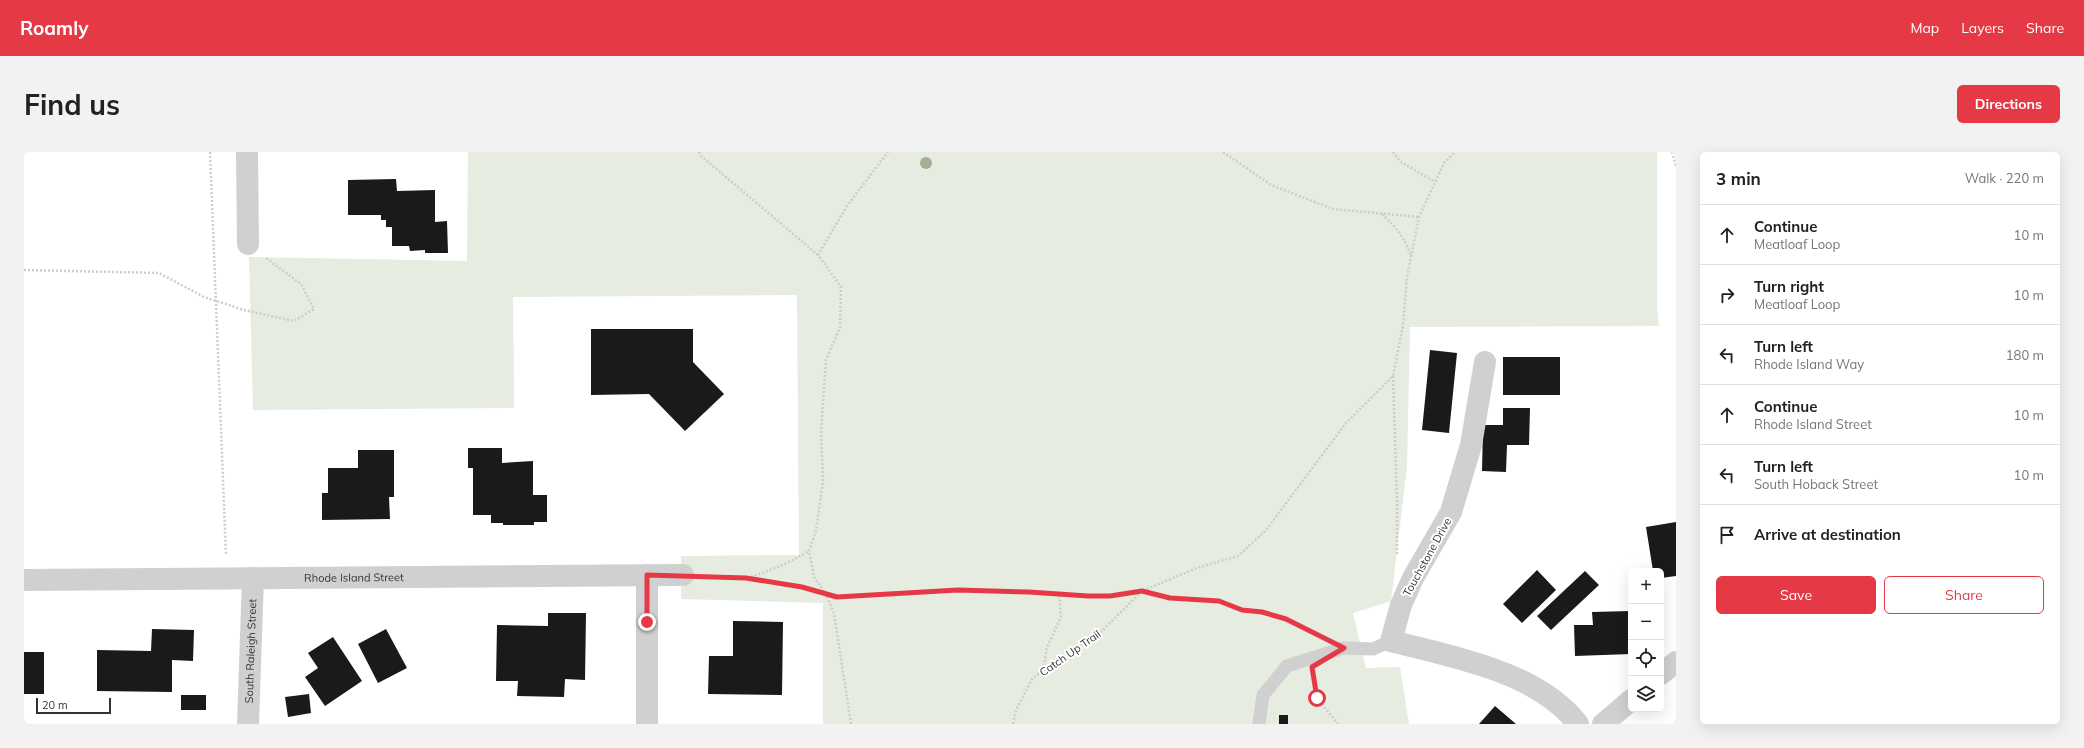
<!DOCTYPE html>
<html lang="en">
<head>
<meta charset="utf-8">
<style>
	body { margin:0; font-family:Mulish,sans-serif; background:#f2f2f2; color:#222 }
	.controls { position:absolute; right:12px; bottom:12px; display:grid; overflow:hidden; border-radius:6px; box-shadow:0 4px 16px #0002 }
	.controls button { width:36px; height:36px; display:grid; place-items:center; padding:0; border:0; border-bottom:1px solid #e0e0e0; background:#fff; color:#222; font:20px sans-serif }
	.scale { position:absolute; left:12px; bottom:10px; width:75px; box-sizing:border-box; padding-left:4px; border:2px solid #333; border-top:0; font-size:11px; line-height:14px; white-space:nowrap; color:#333; -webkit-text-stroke:3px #fff; paint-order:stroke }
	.stop { position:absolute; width:12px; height:12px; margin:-9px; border:3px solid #e63946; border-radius:50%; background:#fff }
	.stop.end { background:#e63946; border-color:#fff; box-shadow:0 1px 4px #0008 }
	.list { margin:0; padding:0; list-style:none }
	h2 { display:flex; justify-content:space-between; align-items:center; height:52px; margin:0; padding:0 16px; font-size:17px }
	h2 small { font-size:13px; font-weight:400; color:#767676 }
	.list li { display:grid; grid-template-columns:26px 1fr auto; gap:12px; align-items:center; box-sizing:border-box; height:60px; padding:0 16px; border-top:1px solid #e0e0e0 }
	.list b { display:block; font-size:15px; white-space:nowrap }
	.list p { margin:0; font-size:13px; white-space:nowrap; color:#767676 }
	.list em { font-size:13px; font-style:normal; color:#767676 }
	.actions { display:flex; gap:8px; padding:12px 16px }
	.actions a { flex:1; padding:9px 0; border:1px solid #e63946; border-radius:6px; text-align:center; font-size:14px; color:#e63946 }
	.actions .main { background:#e63946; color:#fff }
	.icon { flex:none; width:22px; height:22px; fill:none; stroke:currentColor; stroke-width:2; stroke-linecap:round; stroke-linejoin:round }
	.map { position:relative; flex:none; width:1652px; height:572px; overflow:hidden; border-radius:6px }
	header { display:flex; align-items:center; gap:24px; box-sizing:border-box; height:56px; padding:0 20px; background:#e63946; color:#fff }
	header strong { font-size:19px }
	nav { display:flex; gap:22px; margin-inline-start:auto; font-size:14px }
	.intro { display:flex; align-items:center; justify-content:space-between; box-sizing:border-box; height:96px; padding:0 24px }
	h1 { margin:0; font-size:28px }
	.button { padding:10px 18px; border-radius:6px; background:#e63946; color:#fff; font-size:14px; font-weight:700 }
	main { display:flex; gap:24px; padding:0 24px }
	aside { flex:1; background:#fff; border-radius:6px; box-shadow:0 4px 16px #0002 }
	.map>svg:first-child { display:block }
	.green { fill:#e6ecdf }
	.building { fill:#1a1a1a }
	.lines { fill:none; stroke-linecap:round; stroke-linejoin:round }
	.path { stroke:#cdcdcd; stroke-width:2.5; stroke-dasharray:2 2; stroke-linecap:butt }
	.lane { stroke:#d0d0d0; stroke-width:13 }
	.street { stroke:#d0d0d0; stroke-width:22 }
	.tree { fill:#a2b095 }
	.route { stroke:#e63946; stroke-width:5 }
	.labels { text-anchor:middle; stroke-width:4; stroke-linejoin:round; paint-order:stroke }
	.street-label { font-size:11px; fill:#333; stroke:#fff }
</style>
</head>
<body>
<header>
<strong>Roamly</strong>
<nav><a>Map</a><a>Layers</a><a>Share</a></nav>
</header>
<div class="intro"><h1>Find us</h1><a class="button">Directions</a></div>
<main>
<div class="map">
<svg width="1652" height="572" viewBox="0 0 1652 572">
	<rect width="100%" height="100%" fill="#fff"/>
	<path class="green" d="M444 0H1633V155L1635 174 1386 175 1383 314 1367 449 1329 461 1342 516 1376 515 1385 572H799V451L657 447V404L775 403 773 143 489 145 490 256 229 258 225 105 443 109Z"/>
	<path class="building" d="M372 27 373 39 411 38V70L423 69 424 101H401V98L386 99 385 94H368V75H362V68H357V63H324V28Z
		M567 177H669V210L700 242 661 279 625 242 567 243Z
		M1406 198 1433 201 1425 281 1398 278Z
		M1479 205H1536V243H1479Z
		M1479 256H1506L1505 293H1483L1482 320 1458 319 1459 273H1479Z
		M444 296H478V311L509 309V343H523V370H510V373H479V371H467V363H449V316H444Z
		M334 298H370V345H365L366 367 298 368V341H304V316H334Z
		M1652 370V424L1637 426V419H1629L1622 375Z
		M1513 418 1532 438 1498 471 1479 452Z
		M1561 419 1575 433 1527 478 1513 464Z
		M1607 459V502L1551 504 1550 473H1569L1568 460Z
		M524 461H562L561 528 541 527 540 545 493 544 494 529H472L473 473 524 474Z
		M709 469 759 470 758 543 684 542 685 504H709Z
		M128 477 170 478 169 509 148 508V540L73 539V498L127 499Z
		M362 477 383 516 354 531 334 492Z
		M309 485 338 529 301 554 281 525 294 516 284 501Z
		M0 500H20V542H0Z
		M285 542 287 561 264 565 261 545Z
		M157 543H182V558H157Z
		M1471 554 1492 572H1455Z
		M1255 563H1264V572H1255Z"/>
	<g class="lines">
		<path class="path" d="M186 0 202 403
			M675 0 676 3 794 103
			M1199 0 1247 33 1309 57 1395 65
			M1369 0 1377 10 1411 30
			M1648 0 1652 14
			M1358 62C1371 74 1382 87 1387 105
			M0 118 135 121 180 145 220 158 270 169 290 157 277 132 242 106
			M1369 224 1373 349V403
			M681 424 722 426 778 435 813 445 934 438 1005 440 1064 444H1086L1118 439 1146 446 1195 449 1218 458 1238 460 1262 467 1294 483
			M723 426C746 419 765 411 785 399
			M1019 518 1023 495 1037 465 1035 442
			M1290 526 1293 546 1314 572
			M827 572 810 461 802 442 790 425 785 399 792 379 799 329 797 281 802 208 816 175 817 135 794 103 823 54 864 0
			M989 572 992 558 1008 527 1032 508 1076 481 1118 439 1173 416 1214 404 1242 378 1322 271 1369 224 1379 174 1383 125 1395 65 1420 11 1431 0"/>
		<path class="lane" d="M1235 572 1239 543 1263 514 1319 496 1349 497 1367 489"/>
		<g class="street">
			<path d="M223 0 224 92"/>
			<path d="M1461 210 1447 293 1427 360 1389 426 1377 453 1367 489C1428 505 1513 519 1554 572"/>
			<path d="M623 423V572"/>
			<path id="s1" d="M0 428 659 423"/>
			<path d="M1637 522 1652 510"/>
			<path id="s2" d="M224 572 229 426"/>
			<path d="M1579 572 1607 548"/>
		</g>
	</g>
	<circle class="tree" cx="902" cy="11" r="6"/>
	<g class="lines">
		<path class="route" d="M623 470V423L722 426 778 435 813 445 934 438 1005 440 1064 444H1086L1118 439 1146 446 1195 449 1218 458 1238 460 1262 467 1320 496 1288 515 1293 546"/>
	</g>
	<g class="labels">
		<g class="street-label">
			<text transform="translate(1403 405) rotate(-61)" y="4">Touchstone Drive</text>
			<text dy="4" stroke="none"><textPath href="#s1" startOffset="330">Rhode Island Street</textPath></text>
			<text dy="4" stroke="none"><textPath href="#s2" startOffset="73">South Raleigh Street</textPath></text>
			<text transform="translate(1046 501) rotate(-35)" y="4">Catch Up Trail</text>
		</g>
	</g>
</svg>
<div class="controls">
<button>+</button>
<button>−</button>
<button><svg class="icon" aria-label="locate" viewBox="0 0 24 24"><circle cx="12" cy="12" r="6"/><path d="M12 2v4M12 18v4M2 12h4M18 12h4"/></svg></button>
<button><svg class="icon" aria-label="layers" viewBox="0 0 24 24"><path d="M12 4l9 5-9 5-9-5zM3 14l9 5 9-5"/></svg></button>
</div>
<div class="scale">20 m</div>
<div class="stop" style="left:1293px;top:546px"></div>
<div class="stop end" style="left:623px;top:470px"></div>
</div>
<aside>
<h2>3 min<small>Walk · 220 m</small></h2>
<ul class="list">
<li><svg class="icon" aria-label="ahead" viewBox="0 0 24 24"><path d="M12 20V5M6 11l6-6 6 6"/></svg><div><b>Continue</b><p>Meatloaf Loop</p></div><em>10 m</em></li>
<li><svg class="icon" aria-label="right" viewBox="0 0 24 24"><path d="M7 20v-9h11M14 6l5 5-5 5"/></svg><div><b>Turn right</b><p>Meatloaf Loop</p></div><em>10 m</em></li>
<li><svg class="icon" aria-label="left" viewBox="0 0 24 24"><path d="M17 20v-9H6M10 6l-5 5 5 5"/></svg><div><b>Turn left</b><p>Rhode Island Way</p></div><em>180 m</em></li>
<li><svg class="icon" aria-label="ahead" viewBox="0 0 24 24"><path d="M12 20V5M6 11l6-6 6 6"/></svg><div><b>Continue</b><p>Rhode Island Street</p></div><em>10 m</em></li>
<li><svg class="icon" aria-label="left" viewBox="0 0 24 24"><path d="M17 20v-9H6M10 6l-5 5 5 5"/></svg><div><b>Turn left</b><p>South Hoback Street</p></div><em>10 m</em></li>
<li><svg class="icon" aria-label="arrive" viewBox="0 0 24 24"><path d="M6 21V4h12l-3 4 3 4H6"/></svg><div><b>Arrive at destination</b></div></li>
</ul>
<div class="actions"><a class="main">Save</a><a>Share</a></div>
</aside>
</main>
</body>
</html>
